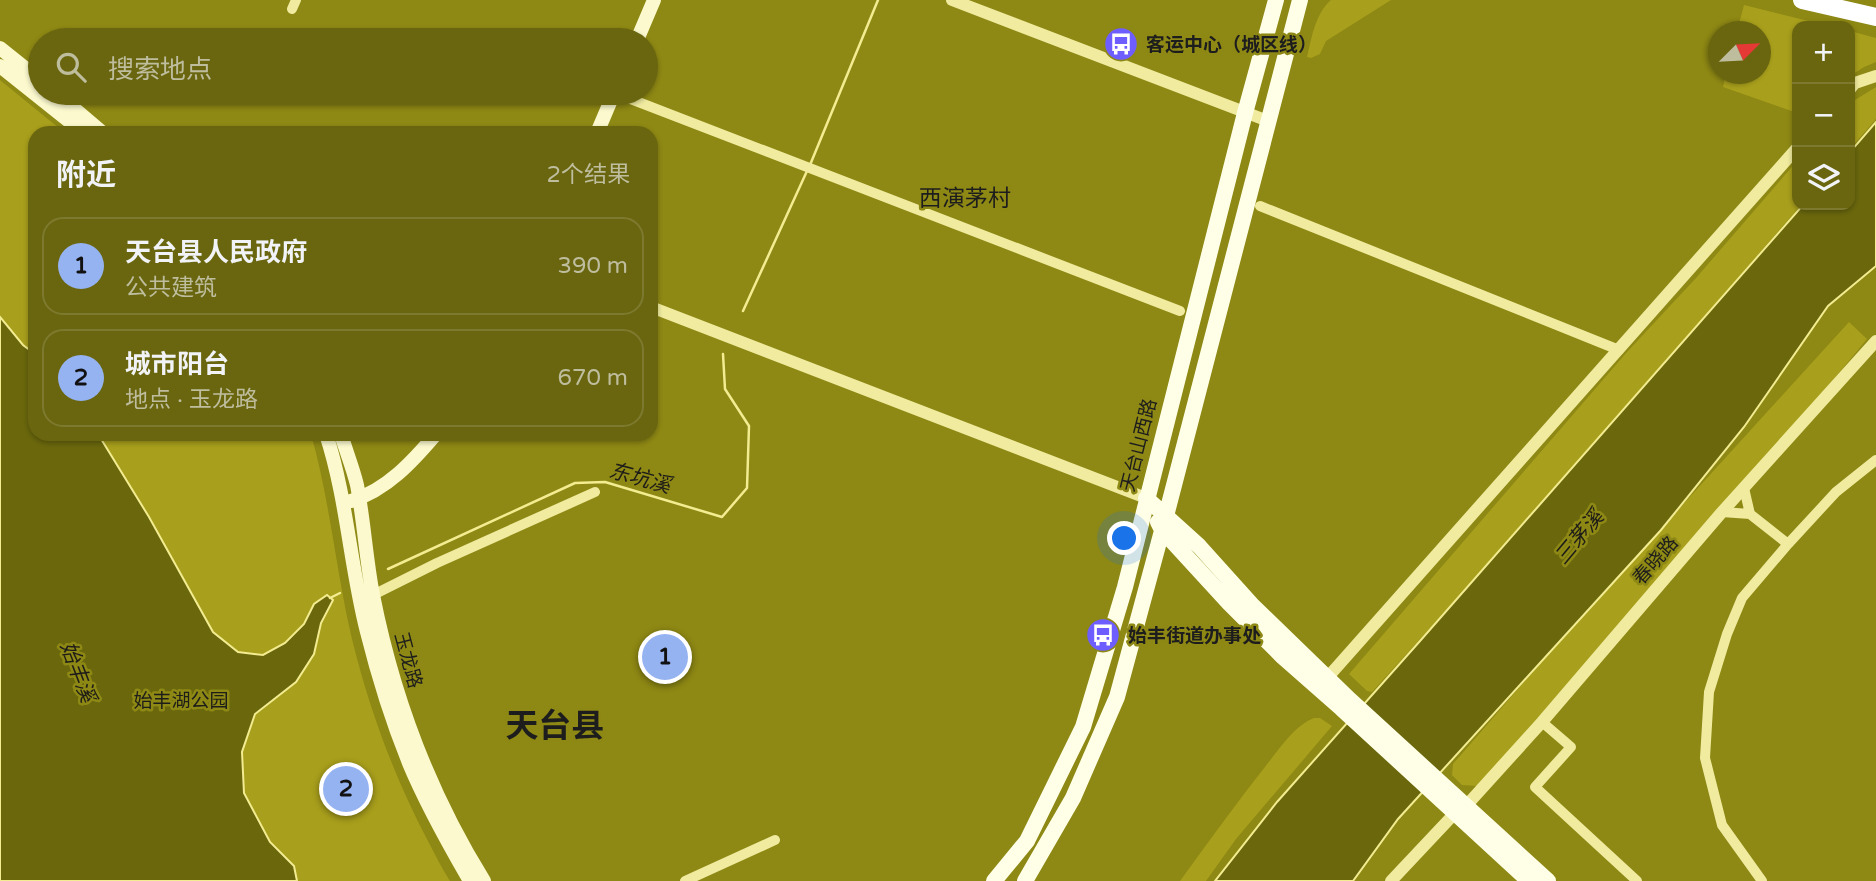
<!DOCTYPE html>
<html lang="zh">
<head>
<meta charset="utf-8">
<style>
	body { margin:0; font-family:"Varela Round","Noto Sans SC",sans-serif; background:#6f6c18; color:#f1f3f6 }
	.controls { position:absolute; right:21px; top:21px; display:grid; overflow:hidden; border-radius:14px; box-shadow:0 2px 5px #0004 }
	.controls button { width:63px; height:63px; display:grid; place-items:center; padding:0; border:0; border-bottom:2px solid #7d7a2f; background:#6a660f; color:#f1f3f6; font:35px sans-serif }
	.compass { position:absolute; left:1708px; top:21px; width:63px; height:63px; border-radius:50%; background:#6a660f; box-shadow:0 2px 5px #0004; rotate:66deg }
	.you { position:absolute; left:1125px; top:539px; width:24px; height:24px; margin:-18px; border:5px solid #fff; border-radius:50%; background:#1a73e8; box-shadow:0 0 0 10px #1a73e833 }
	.badge { display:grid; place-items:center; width:46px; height:46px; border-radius:50%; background:#95b2f1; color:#111; font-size:23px; font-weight:700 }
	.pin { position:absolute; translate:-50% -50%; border:4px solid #fff; box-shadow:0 2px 7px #0006 }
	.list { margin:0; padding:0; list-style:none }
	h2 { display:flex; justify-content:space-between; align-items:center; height:91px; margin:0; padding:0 28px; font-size:30px }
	h2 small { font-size:23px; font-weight:400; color:#bebd9e }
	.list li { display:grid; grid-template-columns:46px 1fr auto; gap:21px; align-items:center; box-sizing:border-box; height:98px; margin:0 14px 14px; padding:0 14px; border:2px solid #7d7a2f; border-radius:21px }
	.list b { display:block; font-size:26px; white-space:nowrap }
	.list p { margin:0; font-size:23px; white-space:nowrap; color:#bebd9e }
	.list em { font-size:23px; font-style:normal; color:#bebd9e }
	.icon { flex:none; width:38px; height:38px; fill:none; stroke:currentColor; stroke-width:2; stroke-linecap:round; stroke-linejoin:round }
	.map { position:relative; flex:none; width:1876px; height:881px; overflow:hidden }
	.search { position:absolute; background:#6a660f; box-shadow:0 2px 5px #0004; left:28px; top:28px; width:630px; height:77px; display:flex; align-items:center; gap:18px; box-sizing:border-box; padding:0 24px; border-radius:38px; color:#bebd9e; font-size:26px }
	.panel { position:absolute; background:#6a660f; box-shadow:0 2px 5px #0004; left:28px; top:126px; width:630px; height:315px; border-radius:21px }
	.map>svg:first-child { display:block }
	.green { fill:#a89f1c }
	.water { fill:#6a670d; stroke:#f3ec91; stroke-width:2 }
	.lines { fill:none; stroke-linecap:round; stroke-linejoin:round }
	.stream { stroke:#f3ec91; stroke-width:2.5 }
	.minor { stroke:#f0eb9f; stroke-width:10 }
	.tertiary { stroke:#f0eb9f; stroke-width:12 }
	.secondary { stroke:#fbf9cd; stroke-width:14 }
	.primary { stroke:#ffffe8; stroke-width:16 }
	.motorway { stroke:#fff; stroke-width:18 }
	.labels { text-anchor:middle; stroke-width:5; stroke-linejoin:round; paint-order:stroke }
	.poi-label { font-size:19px; font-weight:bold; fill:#1d1d1d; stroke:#8e8814; text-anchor:start }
	.street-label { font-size:19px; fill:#1d1d1d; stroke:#8e8814 }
	.park-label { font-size:19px; fill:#1d1d1a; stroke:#8e8814 }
	.water-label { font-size:21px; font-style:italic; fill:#1d1c19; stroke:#8e8814 }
	.quarter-label { font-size:23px; fill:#1d1d1d; stroke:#8e8814 }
	.town-label { font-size:33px; font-weight:bold; fill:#1d1d1d; stroke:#8e8814 }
</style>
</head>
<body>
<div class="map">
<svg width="1876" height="881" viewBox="0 0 1876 881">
	<rect width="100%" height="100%" fill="#8e8814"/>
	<path class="green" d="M1331 0H1391L1326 41 1320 54 1311 58 1307 57C1312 37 1315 14 1331 0Z
		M1744 5 1829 26H1797V113L1723 87 1726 74H1760V32L1737 31Z
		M1850 31 1876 38V62L1864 67 1850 76Z
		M0 80 65 133H35V434H311C330 501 336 571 352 639 369 709 395 779 429 843 436 856 442 869 450 881H0Z
		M1876 87V119L1850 149V103Z
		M1797 161V205H1801L1508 542 1372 692 1367 691 1349 674 1627 352 1696 278Z
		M1849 322 1867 339 1744 488 1478 786 1462 785 1452 775 1453 764 1575 623Z
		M1314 718H1320L1332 726 1236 839 1206 881H1180C1209 841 1238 801 1268 763 1281 747 1294 726 1314 718Z"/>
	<path class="water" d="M1876 122V266L1828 306 1744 427 1661 530 1398 819 1353 881H1215L1277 802 1420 641 1803 205H1850V152Z
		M0 317 23 345 35 354V434H98L149 517 213 632 238 652 263 655 285 643 304 624 314 604 327 595 333 600 321 623 314 654 296 682 255 714 242 752 244 793 270 842 294 866 297 881H0Z"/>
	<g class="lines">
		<path class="stream" d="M810 165 878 0
			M743 311 807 171
			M388 569 575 483 605 482 722 517 747 488 749 426 725 389 723 354
			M330 598 340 593"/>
		<path class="minor" d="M292 9 296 0
			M615 93 1180 311
			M1260 206 1619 350
			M1722 512 1750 514 1744 488
			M1750 514 1788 544
			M373 595 437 563 595 492
			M1542 722 1571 747 1535 787 1637 881
			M685 881 775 840
			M1762 881 1722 825 1705 758 1709 692 1727 634 1742 598 1788 544 1836 492 1876 460"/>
		<path class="tertiary" d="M952 0 1268 121
			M1850 89 1855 83 1876 76
			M651 307 1146 498
			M1328 677 1797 148
			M1466 806 1542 722 1722 512 1876 341
			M1391 881 1456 812"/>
		<path class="secondary" d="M637 40 654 0
			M0 48 40 80
			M0 66 84 133
			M56 93 103 133
			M597 133 614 93
			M326 434C347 498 350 566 367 632 378 676 392 721 409 763 426 804 448 843 470 881
			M341 434C346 451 353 468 357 485 364 521 366 559 373 595 393 696 430 794 484 881
			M351 501C387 490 413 461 436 434"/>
		<path class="primary" d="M1146 498 1199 546 1253 606 1350 700 1548 881
			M1158 522 1162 530 1229 603 1283 657 1341 708 1529 881
			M994 881 1027 841 1083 727 1125 587 1245 113 1276 0
			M1025 881 1073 798 1117 697 1166 516 1300 0"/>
		<path class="motorway" d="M1802 0 1876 17"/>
	</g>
	<defs>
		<g id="bus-disc" transform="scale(1.75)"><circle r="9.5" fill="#6e5eff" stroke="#8e8814"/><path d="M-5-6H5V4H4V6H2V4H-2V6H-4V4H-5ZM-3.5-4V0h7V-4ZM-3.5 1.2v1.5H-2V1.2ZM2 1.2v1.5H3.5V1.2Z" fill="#fff"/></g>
	</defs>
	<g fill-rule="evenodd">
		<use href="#bus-disc" x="1121" y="44"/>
		<use href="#bus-disc" x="1103" y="635"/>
	</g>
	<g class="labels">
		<g class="poi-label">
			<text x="1146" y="51">客运中心（城区线）</text>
			<text x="1128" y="642">始丰街道办事处</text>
		</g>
		<g class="street-label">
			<text transform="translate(1138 445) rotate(-76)" y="7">天台山西路</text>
			<text transform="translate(1655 560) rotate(-49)" y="7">春晓路</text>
			<text transform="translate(409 660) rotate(75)" y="7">玉龙路</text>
		</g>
		<g class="park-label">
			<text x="181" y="707">始丰湖公园</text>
		</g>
		<g class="water-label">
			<text transform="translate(640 478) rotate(15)" y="7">东坑溪</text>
			<text transform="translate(1579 537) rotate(-50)" y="7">三茅溪</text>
			<text transform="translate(78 672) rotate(69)" y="7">始丰溪</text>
		</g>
		<g class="quarter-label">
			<text x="965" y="206">西演茅村</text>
		</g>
		<g class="town-label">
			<text x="555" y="737">天台县</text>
		</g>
	</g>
</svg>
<div class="controls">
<button>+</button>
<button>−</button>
<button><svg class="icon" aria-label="layers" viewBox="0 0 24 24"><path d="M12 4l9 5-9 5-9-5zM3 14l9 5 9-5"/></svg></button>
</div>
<svg class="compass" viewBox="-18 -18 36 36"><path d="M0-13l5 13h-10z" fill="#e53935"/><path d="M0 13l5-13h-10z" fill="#bebd9e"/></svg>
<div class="you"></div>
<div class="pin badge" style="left:665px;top:657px">1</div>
<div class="pin badge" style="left:346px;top:789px">2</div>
<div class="search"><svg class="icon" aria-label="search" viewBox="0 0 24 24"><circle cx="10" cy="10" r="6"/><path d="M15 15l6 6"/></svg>搜索地点</div>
<section class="panel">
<h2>附近<small>2个结果</small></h2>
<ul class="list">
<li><span class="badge">1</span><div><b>天台县人民政府</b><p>公共建筑</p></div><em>390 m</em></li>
<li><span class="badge">2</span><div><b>城市阳台</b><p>地点 · 玉龙路</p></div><em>670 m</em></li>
</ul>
</section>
</div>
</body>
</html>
